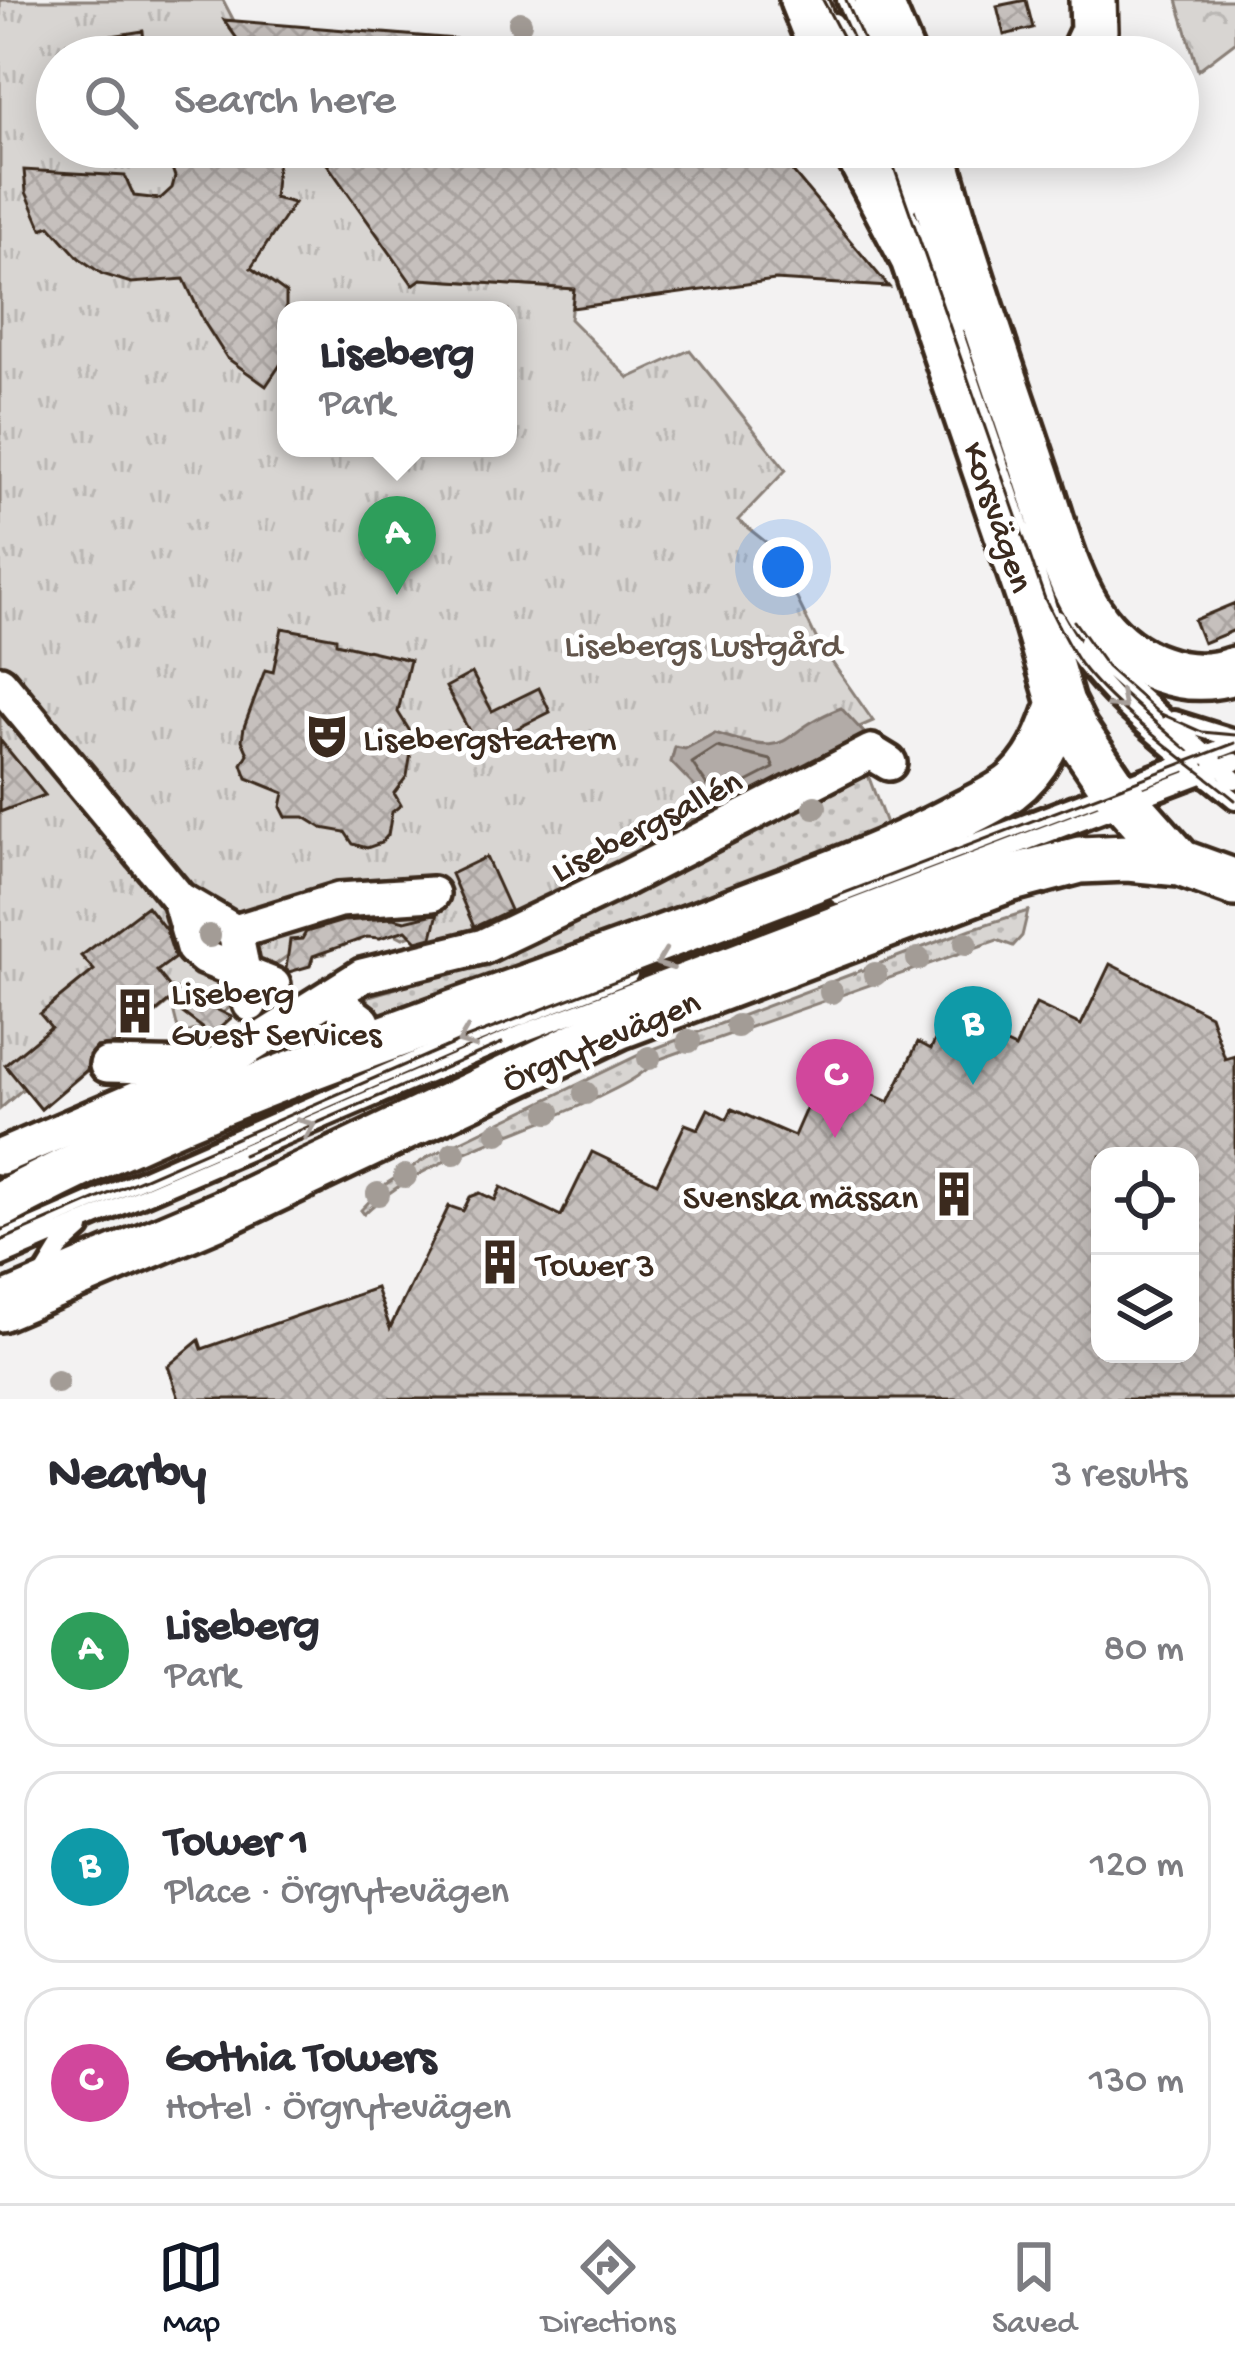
<!DOCTYPE html>
<html lang="en">
<head>
<meta charset="utf-8">
<style>
	body { margin:0; font-family:"Gochi Hand",sans-serif; background:#f7f7f7; color:#2b2b33 }
	.controls { position:absolute; right:36px; bottom:36px; display:grid; overflow:hidden; border-radius:24px; box-shadow:0 6px 30px #0003 }
	.controls button { width:108px; height:108px; display:grid; place-items:center; padding:0; border:0; border-bottom:3px solid #e1e1e2; background:#fff; color:#2b2b33; font:60px sans-serif }
	.you { position:absolute; left:783px; top:567px; width:42px; height:42px; margin:-30px; border:9px solid #fff; border-radius:50%; background:#1a73e8; box-shadow:0 0 0 18px #1a73e833 }
	.badge { display:grid; place-items:center; width:78px; height:78px; border-radius:50%; background:#111827; color:#fff; font-size:39px; font-weight:700 }
	.pin { position:absolute; translate:-50% -99px; filter:drop-shadow(0 3px 6px #0008) }
	.pin::after { content:''; position:absolute; top:63px; width:42px; height:36px; background:inherit; clip-path:polygon(0 0,100% 0,50% 100%) }
	.popup { position:absolute; left:277px; top:301px; width:240px; height:156px; box-sizing:border-box; display:grid; place-content:center; border-radius:24px; background:#fff; filter:drop-shadow(0 3px 9px #0005); font-size:39px; white-space:nowrap; color:#7c7c81 }
	.popup b { font-size:45px; color:#2b2b33 }
	.popup::after { content:''; position:absolute; left:50%; top:100%; margin-left:-24px; border:24px solid transparent; border-top-color:#fff }
	.list { margin:0; padding:0; list-style:none }
	h2 { display:flex; justify-content:space-between; align-items:center; height:156px; margin:0; padding:0 48px; font-size:51px }
	h2 small { font-size:39px; font-weight:400; color:#7c7c81 }
	.list li { display:grid; grid-template-columns:78px 1fr auto; gap:36px; align-items:center; box-sizing:border-box; height:192px; margin:0 24px 24px; padding:0 24px; border:3px solid #e1e1e2; border-radius:36px }
	.list b { display:block; font-size:45px; white-space:nowrap }
	.list p { margin:0; font-size:39px; white-space:nowrap; color:#7c7c81 }
	.list em { font-size:39px; font-style:normal; color:#7c7c81 }
	.icon { flex:none; width:66px; height:66px; fill:none; stroke:currentColor; stroke-width:2; stroke-linecap:round; stroke-linejoin:round }
	.map { position:relative; flex:none; width:1235px; height:1399px; overflow:hidden }
	.search { position:absolute; background:#fff; box-shadow:0 6px 30px #0003; left:36px; right:36px; top:36px; height:132px; display:flex; align-items:center; gap:30px; box-sizing:border-box; padding:0 42px; border-radius:66px; color:#7c7c81; font-size:45px }
	.sheet { height:804px; background:#fff }
	nav { display:flex; justify-content:space-around; align-items:center; box-sizing:border-box; height:168px; border-top:3px solid #e1e1e2; background:#fff; font-size:33px; color:#7c7c81 }
	nav a { display:grid; justify-items:center; gap:6px }
	nav .on { color:#111827 }
	.map>svg:first-child { display:block }
	.grass { fill:url(#grass-dots); stroke:#8a8078; stroke-width:3 }
	.forest { fill:url(#forest-crowns); stroke:#8a8078; stroke-width:3 }
	.park { fill:url(#park-tufts); stroke:#8a8078; stroke-width:3; fill-rule:evenodd }
	.water { fill:#b2aba7; stroke:#827770; stroke-width:3 }
	.lines { fill:none; stroke-linecap:round; stroke-linejoin:round }
	.shore { stroke:#6b5e55; stroke-width:3 }
	.building { fill:url(#building-cross-hatch); stroke:#3b2a1e; stroke-width:3; fill-rule:evenodd }
	.lane-casing { stroke:#3b2a1e; stroke-width:26 }
	.street-casing { stroke:#3b2a1e; stroke-width:42 }
	.secondary-casing { stroke:#3b2a1e; stroke-width:54 }
	.lane { stroke:#fff; stroke-width:16 }
	.street { stroke:#fff; stroke-width:33 }
	.secondary { stroke:#fff; stroke-width:45 }
	.tram { stroke:#3b2a1e; stroke-width:3 }
	.tree { fill:#a39c96 }
	.oneway { stroke:#a79f9a }
	.labels { text-anchor:middle; stroke-width:10; stroke-linejoin:round; paint-order:stroke }
	.street-label { font-size:36px; fill:#3b2a1e; stroke:#fff }
	.park-label { font-size:36px; fill:#62554b; stroke:#fff }
	.poi-label { font-size:36px; fill:#3b2a1e; stroke:#fff; text-anchor:start }
</style>
</head>
<body>
<div class="map">
<svg width="1235" height="1399" viewBox="0 0 1235 1399">
	<defs>
		<pattern id="grass-dots" width="8" height="8" patternUnits="userSpaceOnUse" patternTransform="scale(3)"><rect width="8" height="8" fill="#d8d5d2"/><path d="M2 2h.1M6 6h.1" fill="none" stroke="#bab7b4" stroke-width="1.8" stroke-linecap="round"/></pattern>
		<pattern id="forest-crowns" width="20" height="18" patternUnits="userSpaceOnUse" patternTransform="scale(3)"><rect width="20" height="18" fill="#d8d5d2"/><path d="M2 6a3 3 0 1 1 6 0M12 15a3 3 0 1 1 6 0" fill="none" stroke="#bab7b4"/></pattern>
		<pattern id="park-tufts" width="24" height="20" patternUnits="userSpaceOnUse" patternTransform="scale(3)"><rect width="24" height="20" fill="#d8d5d2"/><path d="M3 7l-1-3M5 7V3M7 7l1-3M15 17l-1-3M17 17v-4M19 17l1-3" fill="none" stroke="#bab7b4"/></pattern>
		<pattern id="building-cross-hatch" width="8" height="8" patternUnits="userSpaceOnUse" patternTransform="scale(3)"><rect width="8" height="8" fill="#c6c0bd"/><path d="M0 0l8 8M0 8l8-8" fill="none" stroke="#aba5a2"/></pattern>
	</defs>
	<rect width="100%" height="100%" fill="#f3f2f2"/>
	<filter id="ink" filterUnits="userSpaceOnUse"><feTurbulence type="fractalNoise" baseFrequency=".00833" numOctaves="2"/><feDisplacementMap in="SourceGraphic" scale="24" xChannelSelector="R" yChannelSelector="G"/><feConvolveMatrix kernelMatrix="1 2 1 2 8 2 1 2 1" color-interpolation-filters="sRGB"/></filter>
	<g filter="url(#ink)">
		<path class="grass" d="M865 767 888 829 680 917 376 1017 366 997 476 965Z
			M1028 911 1022 936 1013 946 997 940 657 1060C638 1080 611 1091 586 1103 515 1136 420 1159 364 1214L361 1210 386 1184 428 1157 643 1053 971 929Z"/>
		<path class="forest" d="M1177 0H1235V42L1198 70Z"/>
		<path class="park" d="M0 0H223L234 21 225 22 250 57H57V147H315L413 284 421 279 574 289 570 319 629 378 690 350 786 470 738 520 772 547 818 642 873 721 859 727 865 734 701 823 697 817 641 847 635 859 461 939 418 941 413 934 403 938 391 932 380 938 371 934 358 941 351 937 344 946 330 944 325 954H314L311 964 286 957 275 965 287 980 240 1018 230 1007 219 1016 210 1033 202 1028 186 1033 178 1029 174 1013 179 1004 174 998 41 1109 24 1088 0 1109ZM286 310H508V448H286ZM157 972 176 996 101 1057 83 1035Z"/>
		<path class="water" d="M841 708 865 734 701 823 696 812 705 807 697 789 671 762 675 747 685 749 715 733C800 761 772 734 841 708Z"/>
		<g class="lines">
			<path class="shore" d="M717 747 771 760 774 768 716 798 692 763Z"/>
		</g>
		<path class="building" d="M1026 0 1033 28 1004 35 997 6Z
			M224 20 455 39 454 57H250Z
			M143 31 145 57H68L67 43Z
			M165 147H279L274 198 294 203 251 268 286 293V356L266 386 227 358 204 322 184 279 131 283 102 274 79 258 50 226 42 229 26 192 24 170 125 176 134 196 160 199 172 188 175 177Z
			M315 147H772L889 287 775 280 572 308 574 289 421 279 413 285Z
			M1235 603V630L1203 643 1194 620Z
			M282 628 336 638V643L410 660 398 712 411 733V753L407 776 394 793 401 805 392 812 388 835 381 843 367 848 353 844 345 832 322 828 304 817H286L281 807 284 793 247 778 242 764 248 754 242 740 244 727 265 670 273 672Z
			M472 673 492 711 539 688 550 712 478 748 446 687Z
			M0 740 45 795 0 812Z
			M486 857 510 910 474 927 451 874Z
			M147 906 166 930 175 958 157 971 169 986 232 1017 212 1035 168 1002 118 1044 96 1047 89 1055 87 1070 41 1109 5 1065 51 1027 40 1014 94 970 81 956Z
			M438 913 432 937 417 941 406 930 380 938 367 937 313 956 310 966 289 972 286 969 290 940 302 939 306 932 343 921 393 918 405 921Z
			M1110 964 1210 1015 1225 1059 1235 1056V1399H179L168 1366 199 1340 202 1349 376 1288 390 1328 449 1206 463 1211 470 1197 480 1193 495 1200 501 1187 561 1216 592 1152 657 1183 685 1124 698 1129 708 1109 727 1119 732 1109 794 1136 822 1072 889 1102 918 1042 931 1049 940 1029 961 1038 967 1025 1015 1048 1036 1004 1081 1025ZM1100 1156H1190V1354H1100Z"/>
		<g class="lines">
			<g class="lane-casing">
				<path id="lane" d="M846 0 871 57
					M834 22 853 57
					M887 147 908 205
					M903 147 962 322
					M1056 619C1096 696 1169 746 1235 800
					M1087 641 1107 667 1235 780
					M1174 720 1235 739
					M838 895 1235 743
					M0 1241 462 1040 629 974
					M0 1258 526 1032 1235 762
					M38 1284 60 1248 81 1229"/>
			</g>
			<g class="street-casing">
				<path id="street" d="M0 683 179 899 235 932 250 1004
					M179 899 193 948 205 958 273 985
					M235 932 339 900 432 894
					M330 997 363 1022
					M107 1065 197 1067
					M0 1157 233 1057 362 976 484 946 626 878 871 752 889 763"/>
			</g>
			<g class="secondary-casing">
				<path id="secondary" d="M803 0 826 57
					M878 0 902 57
					M1082 57 1094 31 1093 0
					M855 147 914 259 1031 602 1061 703 1075 731 1115 790 1180 863
					M932 147C961 257 999 363 1035 471 1052 520 1065 582 1097 623 1130 665 1185 688 1235 670
					M0 1205C228 1082 478 1010 719 917 798 886 879 859 954 819 973 809 993 800 1010 788 1038 767 1050 735 1061 703
					M0 1308 224 1213 618 1026 1008 879 1080 860 1128 858 1180 863 1235 883"/>
			</g>
			<use href="#lane" class="lane"/>
			<use href="#street" class="street"/>
			<use href="#secondary" class="secondary"/>
			<path class="tram" d="M823 0 853 57
				M846 0 871 57
				M887 147 1045 599C1056 621 1067 645 1081 665 1117 712 1188 761 1235 800
				M1074 621 1107 667 1163 717
				M1157 712 1202 732 1235 735
				M243 1155 502 1043
				M0 1241 462 1040 1235 743"/>
		</g>
		<g class="tree">
			<circle cx="520" cy="23" r="12"/>
			<circle cx="815" cy="807" r="12"/>
			<circle cx="209" cy="936" r="12"/>
			<circle cx="966" cy="943" r="12"/>
			<circle cx="918" cy="959" r="12"/>
			<circle cx="875" cy="974" r="12"/>
			<circle cx="831" cy="992" r="12"/>
			<circle cx="737" cy="1026" r="12"/>
			<circle cx="689" cy="1041" r="12"/>
			<circle cx="649" cy="1058" r="12"/>
			<circle cx="585" cy="1093" r="12"/>
			<circle cx="549" cy="1112" r="12"/>
			<circle cx="498" cy="1133" r="12"/>
			<circle cx="454" cy="1153" r="12"/>
			<circle cx="405" cy="1176" r="12"/>
			<circle cx="378" cy="1194" r="12"/>
			<circle cx="57" cy="1382" r="12"/>
		</g>
		<defs><path id="oneway-chevron" d="M-2-3.5L2.5 0L-2 3.5" fill="none" stroke-width="1.6" stroke-linecap="round" stroke-linejoin="round" transform="scale(3)"/></defs>
		<g class="oneway">
			<use href="#oneway-chevron" transform="translate(1119 702) rotate(42)"/>
			<use href="#oneway-chevron" transform="translate(664 961) rotate(159)"/>
			<use href="#oneway-chevron" transform="translate(466 1039) rotate(158)"/>
			<use href="#oneway-chevron" transform="translate(307 1127) rotate(-23)"/>
		</g>
	</g>
	<defs>
		<g id="theatre-bare" transform="scale(3.6)"><path d="M-5-5.5Q0-4 5-5.5V0Q5 5 0 6Q-5 5-5 0ZM-3.3-2.5H-1v1.5H-3.3ZM1-2.5H3.3v1.5H1ZM-2.8 1Q0 5.5 2.8 1Z" fill="#3b2a1e" stroke="#fff" stroke-width="2.5" paint-order="stroke"/></g>
		<g id="building-bare" transform="scale(3.6)"><path d="M-4-6H4V6H1V3H-1V6H-4ZM-2.5-4.3h1.7v1.8h-1.7ZM.8-4.3h1.7v1.8H.8ZM-2.5-1h1.7V.8h-1.7ZM.8-1h1.7V.8H.8Z" fill="#3b2a1e" stroke="#fff" stroke-width="2.5" paint-order="stroke"/></g>
	</defs>
	<g fill-rule="evenodd">
		<use href="#theatre-bare" x="327" y="736"/>
		<use href="#building-bare" x="135" y="1011"/>
		<use href="#building-bare" x="954" y="1194"/>
		<use href="#building-bare" x="500" y="1262"/>
	</g>
	<g class="labels">
		<g class="street-label">
			<text transform="translate(1001 516) rotate(71)" y="13">Korsvägen</text>
			<text transform="translate(645 823) rotate(-27)" y="13">Lisebergsallén</text>
			<text transform="translate(600 1038) rotate(-23)" y="13">Örgrytevägen</text>
		</g>
		<g class="park-label">
			<text x="703" y="655">Lisebergs Lustgård</text>
		</g>
		<g class="poi-label">
			<text x="363" y="749">Lisebergsteatern</text>
			<text x="171" y="1003">Liseberg<tspan x="171" dy="41">Guest Services</tspan></text>
			<text x="918" y="1207" text-anchor="end">Svenska mässan</text>
			<text x="536" y="1275">Tower 3</text>
		</g>
	</g>
</svg>
<div class="controls">
<button><svg class="icon" aria-label="locate" viewBox="0 0 24 24"><circle cx="12" cy="12" r="6"/><path d="M12 2v4M12 18v4M2 12h4M18 12h4"/></svg></button>
<button><svg class="icon" aria-label="layers" viewBox="0 0 24 24"><path d="M12 4l9 5-9 5-9-5zM3 14l9 5 9-5"/></svg></button>
</div>
<div class="you"></div>
<div class="pin badge" style="left:397px;top:595px;background:#2e9e5b">A</div>
<div class="popup"><b>Liseberg</b>Park</div>
<div class="pin badge" style="left:973px;top:1085px;background:#0f9aa8">B</div>
<div class="pin badge" style="left:835px;top:1138px;background:#d1479c">C</div>
<div class="search"><svg class="icon" aria-label="search" viewBox="0 0 24 24"><circle cx="10" cy="10" r="6"/><path d="M15 15l6 6"/></svg>Search here</div>
</div>
<section class="sheet">
<h2>Nearby<small>3 results</small></h2>
<ul class="list">
<li><span class="badge" style="background:#2e9e5b">A</span><div><b>Liseberg</b><p>Park</p></div><em>80 m</em></li>
<li><span class="badge" style="background:#0f9aa8">B</span><div><b>Tower 1</b><p>Place · Örgrytevägen</p></div><em>120 m</em></li>
<li><span class="badge" style="background:#d1479c">C</span><div><b>Gothia Towers</b><p>Hotel · Örgrytevägen</p></div><em>130 m</em></li>
</ul>
</section>
<nav>
<a class="on"><svg class="icon" aria-label="map" viewBox="0 0 24 24"><path d="M3 6l6-2 6 2 6-2v14l-6 2-6-2-6 2zM9 4v14M15 6v14"/></svg>Map</a>
<a><svg class="icon" aria-label="directions" viewBox="0 0 24 24"><path d="M12 3l9 9-9 9-9-9zM9 14v-3h6M13 9l2 2-2 2"/></svg>Directions</a>
<a><svg class="icon" aria-label="saved" viewBox="0 0 24 24"><path d="M7 4h10v16l-5-4-5 4z"/></svg>Saved</a>
</nav>
</body>
</html>
